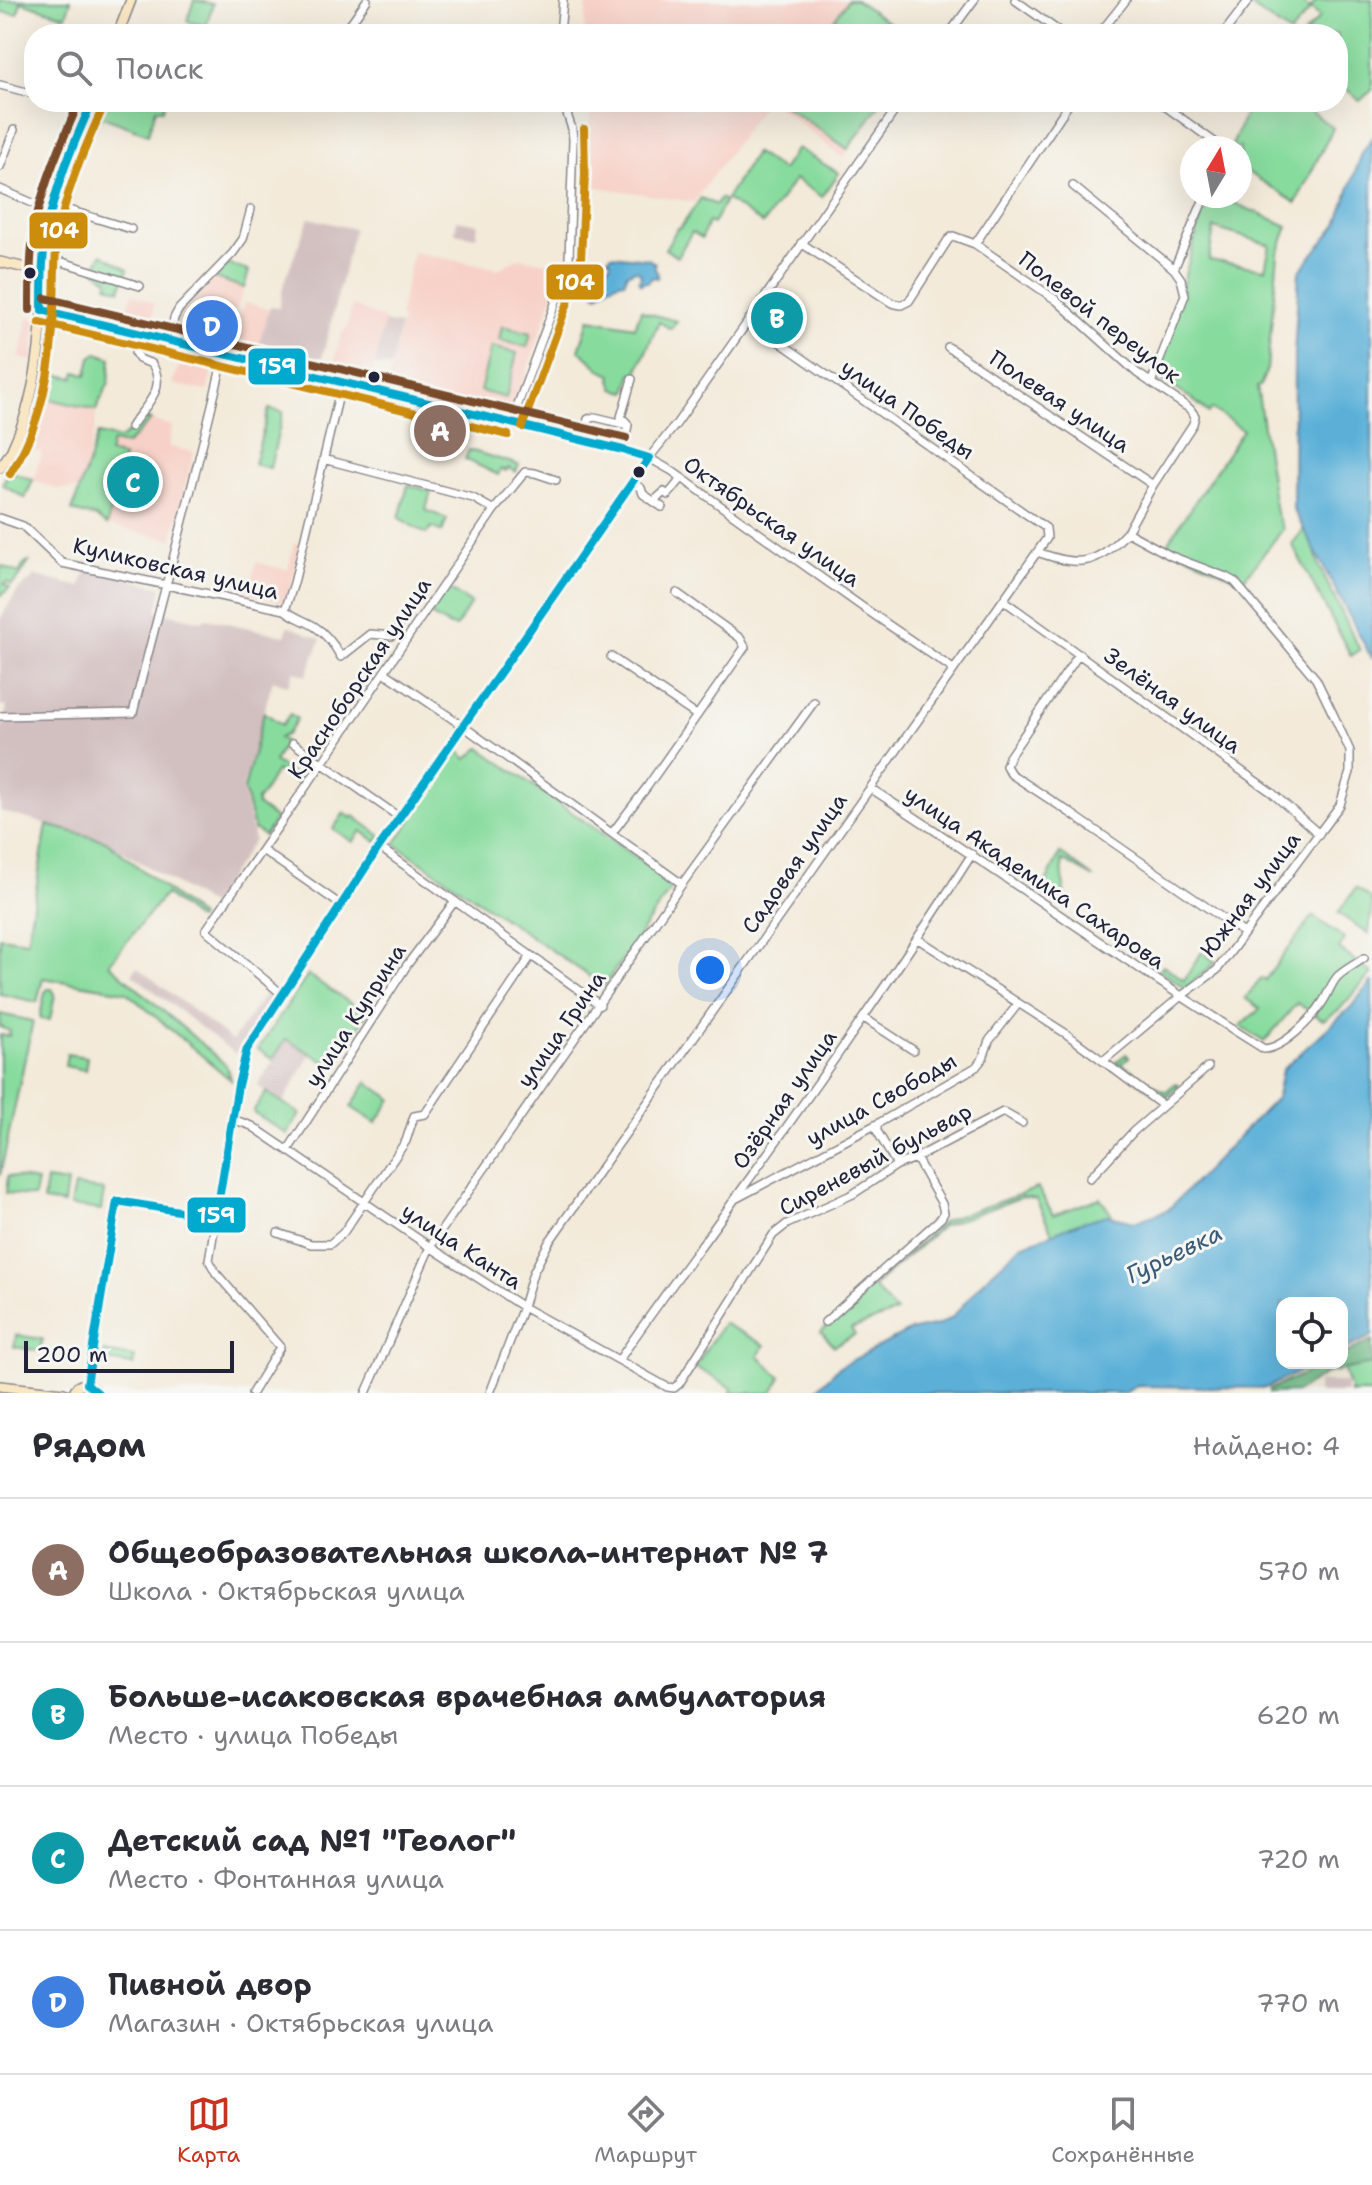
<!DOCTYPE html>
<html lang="ru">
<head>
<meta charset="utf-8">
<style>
	body { margin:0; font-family:"Shantell Sans",sans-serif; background:#f2f2f3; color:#2b2b33 }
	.controls { position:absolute; right:24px; bottom:24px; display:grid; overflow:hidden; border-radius:16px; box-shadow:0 8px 32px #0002 }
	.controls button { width:72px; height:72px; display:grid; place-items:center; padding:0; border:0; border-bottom:2px solid #e1e1e2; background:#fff; color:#2b2b33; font:40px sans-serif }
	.compass { position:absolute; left:1180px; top:136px; width:72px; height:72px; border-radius:50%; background:#fff; box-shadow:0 8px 32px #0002; rotate:10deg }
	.scale { position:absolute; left:24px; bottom:20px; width:210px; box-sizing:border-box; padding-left:8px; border:4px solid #22223b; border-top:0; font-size:22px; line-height:28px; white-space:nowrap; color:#22223b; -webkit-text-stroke:6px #f6f6f2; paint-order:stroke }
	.you { position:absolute; left:710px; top:970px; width:28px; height:28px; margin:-20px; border:6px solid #fff; border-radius:50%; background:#1a73e8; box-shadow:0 0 0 12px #1a73e833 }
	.badge { display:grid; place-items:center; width:52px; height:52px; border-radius:50%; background:#c8321e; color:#fff; font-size:26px; font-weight:700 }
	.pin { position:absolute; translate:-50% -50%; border:4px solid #fff; box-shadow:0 2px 8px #0006 }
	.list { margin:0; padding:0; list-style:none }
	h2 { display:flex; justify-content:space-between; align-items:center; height:104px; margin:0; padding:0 32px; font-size:34px }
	h2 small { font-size:26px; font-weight:400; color:#7c7c81 }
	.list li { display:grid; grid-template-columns:52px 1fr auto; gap:24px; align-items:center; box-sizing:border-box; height:144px; padding:0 32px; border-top:2px solid #e1e1e2 }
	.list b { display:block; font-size:30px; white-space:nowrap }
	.list p { margin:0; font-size:26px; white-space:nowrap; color:#7c7c81 }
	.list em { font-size:26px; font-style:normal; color:#7c7c81 }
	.icon { flex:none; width:44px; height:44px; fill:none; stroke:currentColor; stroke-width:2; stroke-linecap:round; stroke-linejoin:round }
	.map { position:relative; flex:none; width:1372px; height:1393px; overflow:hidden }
	.search { position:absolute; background:#fff; box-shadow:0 8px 32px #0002; left:24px; right:24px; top:24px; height:88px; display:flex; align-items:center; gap:20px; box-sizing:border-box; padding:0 28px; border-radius:32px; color:#7c7c81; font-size:30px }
	.sheet { height:680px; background:#fff }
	nav { display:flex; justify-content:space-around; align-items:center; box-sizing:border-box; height:112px; border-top:2px solid #e1e1e2; background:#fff; font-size:22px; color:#7c7c81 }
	nav a { display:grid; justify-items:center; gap:4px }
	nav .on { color:#c8321e }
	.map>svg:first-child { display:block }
	.built { fill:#f7d1c7 }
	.industrial { fill:#d2bfc0 }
	.green { fill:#87db9d; stroke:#547e6c; stroke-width:2; fill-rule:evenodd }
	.forest { fill:#6dbb84; stroke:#486e60; stroke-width:2 }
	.water { fill:#5cb0d8; stroke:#3f698a; stroke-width:2 }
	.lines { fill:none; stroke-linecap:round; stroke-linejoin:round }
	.street-casing { stroke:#8a868a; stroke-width:10 }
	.secondary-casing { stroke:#8a868a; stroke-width:12 }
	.street { stroke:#fff; stroke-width:7 }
	.secondary { stroke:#f9e7c3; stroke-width:9 }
	.bus-1-casing { stroke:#f6f6f2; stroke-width:14 }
	.bus-2-casing { stroke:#f6f6f2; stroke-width:14 }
	.bus-3-casing { stroke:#f6f6f2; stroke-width:14 }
	.bus-1 { stroke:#00a9ce; stroke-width:8 }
	.bus-2 { stroke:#cc8c0c; stroke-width:8 }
	.bus-3 { stroke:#7a4b2a; stroke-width:8 }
	.bus-dot { fill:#22223b; stroke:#f6f6f2; stroke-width:3 }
	.labels { text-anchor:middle; stroke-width:6; stroke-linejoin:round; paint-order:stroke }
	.street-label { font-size:22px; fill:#22223b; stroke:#f6f6f2 }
	.water-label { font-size:24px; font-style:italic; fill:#395b7a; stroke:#f6f6f2 }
	.line-badge { stroke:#f6f6f2; stroke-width:3 }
	.badge-label { font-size:22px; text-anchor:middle; font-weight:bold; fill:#fff }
</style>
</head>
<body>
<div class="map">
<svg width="1372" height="1393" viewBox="0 0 1372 1393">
	<rect width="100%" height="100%" fill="#f6f6f2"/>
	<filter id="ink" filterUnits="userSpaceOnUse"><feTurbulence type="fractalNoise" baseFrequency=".0125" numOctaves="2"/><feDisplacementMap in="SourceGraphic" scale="16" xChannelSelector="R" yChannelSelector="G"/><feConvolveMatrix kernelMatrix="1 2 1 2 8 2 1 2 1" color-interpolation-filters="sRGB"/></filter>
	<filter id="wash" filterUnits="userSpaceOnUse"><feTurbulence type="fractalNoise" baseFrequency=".006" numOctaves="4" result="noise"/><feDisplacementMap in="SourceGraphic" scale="32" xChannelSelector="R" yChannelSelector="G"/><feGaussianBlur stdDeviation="1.8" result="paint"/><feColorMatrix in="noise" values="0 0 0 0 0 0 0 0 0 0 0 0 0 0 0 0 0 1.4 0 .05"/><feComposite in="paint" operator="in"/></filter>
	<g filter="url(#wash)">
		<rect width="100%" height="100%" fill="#f3ead9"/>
		<path class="built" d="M587 0H852L907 34H584Z
			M591 102H765L694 202 584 185Z
			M772 102H882L843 158Z
			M413 252 498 269 519 258 554 264 563 269 514 406 507 415 389 388 388 385 402 318 399 317Z
			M215 278 244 288 237 309 221 316 213 340 175 331 186 309Z
			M132 294 154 303 153 323 124 317Z
			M244 302 269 309 257 350 232 344Z
			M352 305 385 320 372 379 332 369 341 334 347 327Z
			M28 318 36 319 33 361 19 358Z
			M183 356 214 364 207 391 172 384Z
			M38 396 96 410 95 429 79 490 56 489 33 480 42 453 22 446 32 423Z
			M151 420 172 426 169 447 194 452 172 540 107 525 123 458 109 453 112 441 126 445Z
			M430 421 454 427 451 442 426 436Z
			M294 543 301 545 287 603 248 594 256 562 288 570Z"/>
		<path class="industrial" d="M309 218 354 229 320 366 257 350 270 306 279 308 284 282Z
			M457 220 478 224 476 237 455 233Z
			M384 322 400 325 391 368 375 365Z
			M86 569 162 587 157 611 202 621 206 618 285 636 288 626 321 639 306 676 294 671 288 686 273 680 242 788 254 840 210 905 106 841 0 811V734L7 707 0 706V619L18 590 36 576 81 587Z
			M137 967 232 1041 269 988 276 993 235 1054 132 974Z
			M286 1039 311 1053 283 1103 257 1086Z
			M1318 1382H1346V1393H1318Z"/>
		<path class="green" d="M0 0H71L66 16 21 2 18 14 0 12Z
			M194 0 213 4 206 26 187 21Z
			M848 0H856L905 34H824Z
			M1256 0H1298L1310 9 1317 0H1372V90L1360 101 1338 82V34H1304L1320 17 1311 9 1290 34 1251 6Z
			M102 102H165L163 109H156L148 134 97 115Z
			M780 102H881L848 149Z
			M1250 102H1299L1333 128 1296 203 1240 167V148H1231Z
			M797 148 839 173 822 197 795 179 763 224 726 199 755 153 782 170Z
			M1211 196H1218L1288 226 1278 254 1267 369 1260 386 1257 387 1276 513 1283 529 1242 581 1166 545 1243 430 1212 409 1209 413 1192 399 1157 377 1202 213ZM1214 228 1270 245 1265 269 1209 260Z
			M701 198 716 205 720 198 725 201 713 224 708 222 702 238 692 232 677 257 665 249 677 229 681 227Z
			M102 254 128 269 120 290 107 285 109 280 94 270Z
			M228 264 249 271 244 288 215 278Z
			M641 310 647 313 677 321 671 329 659 322 636 374 632 373 627 392 614 389 611 379 612 375 602 371 579 350 589 319 635 327Z
			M502 326 531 333 527 347 499 340Z
			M491 347 517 353 506 398 480 391Z
			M97 353 111 358 109 382 96 410 38 396 43 372 74 378 76 372 87 375 91 357Z
			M269 409 283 412 270 468 254 464Z
			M141 417 151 420 126 445 112 442 109 453 123 457 107 525 95 517 72 511 98 434 120 439 129 432Z
			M469 450 519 465 516 472 508 468 506 471 501 469 498 475 465 459Z
			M10 471 33 480 25 498 2 484Z
			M408 485 431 491 426 510 447 519 442 532 432 527 426 534 399 518Z
			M1309 523 1318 564 1360 650 1351 656 1292 544Z
			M29 562 19 578 12 585 7 582 4 584 10 588 0 596V571L2 566 19 573 24 564Z
			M447 588 471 603 456 627 450 626 430 615Z
			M264 712 282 725 290 714 297 719 287 734 279 738 285 742 274 762 305 782 302 786 276 771 262 795 257 800V805L276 819 264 836 254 829 244 789Z
			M480 748 674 884 604 986 395 844 458 750 467 759Z
			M344 813 352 818 354 816 381 836 377 842 361 831 353 842 333 829Z
			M47 825 106 841 200 917 198 920 165 894 109 964 226 1065 231 1080 126 992 43 978 37 1002 0 994V937L27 941Z
			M1060 853 1094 878 1062 860 1065 905 1043 889Z
			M1356 888 1372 899 1369 934 1338 913Z
			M1313 916 1345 939 1339 949 1372 973 1338 1011 1323 1020 1297 1003 1264 1042 1240 1026 1260 1009 1245 998 1262 978 1265 980Z
			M1202 952 1216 962 1187 987 1182 986 1159 970 1163 965 1184 980Z
			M308 975 367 1014 332 1066 286 1039 273 1059 258 1049Z
			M48 989H52L55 994 50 1020 41 1019 40 1016 45 992Z
			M0 1014 33 1021 0 1176V1035L9 1036 10 1031 0 1027Z
			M67 1054 87 1057 85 1070 65 1066Z
			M1126 1054 1129 1057 1122 1064 1165 1092 1176 1083 1179 1086 1166 1098H1162L1117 1066 1116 1062Z
			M367 1082 392 1099 376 1123 351 1107Z
			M266 1092 300 1114 287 1134 253 1112Z
			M8 1176 37 1181 34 1197 6 1193Z
			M46 1180 67 1183 64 1204 43 1201Z
			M74 1186 104 1190 101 1210 70 1206Z
			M1038 1188 1053 1215 1100 1198 1112 1215 1054 1237 1036 1199 1022 1197 942 1226 873 1287 896 1312 851 1329 855 1335 834 1346 821 1332 944 1221Z
			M723 1323 765 1345 758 1356 781 1377 772 1393H731L732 1388 695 1367Z
			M16 1335 42 1339 40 1351 14 1347Z
			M1372 1345V1393H1350V1389L1341 1363 1354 1358Z
			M103 1352 135 1357 133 1365 102 1360Z"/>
		<path class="forest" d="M1372 1340V1364L1327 1373 1297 1392 1269 1393V1390L1327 1363H1342V1355Z"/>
		<path class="water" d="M1372 138V659L1293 509 1294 356 1299 272 1337 224 1362 153Z
			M611 255 648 259 655 263V269L658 274 657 278 653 277 648 282H643L641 284 639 281 641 276 639 271 635 270 626 274 625 281C615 282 604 289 598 295L583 282 587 275 577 271 579 268 586 271 596 267 597 272 603 271 605 267 610 265 611 261 608 258Z
			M1372 981V1336L1342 1351V1303H1282V1363H1317L1266 1388 1137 1386 1124 1393H813L839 1367 909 1331 938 1325 953 1317 983 1281 1021 1246 1078 1223 1107 1215 1134 1222 1168 1210 1277 1097 1282 1070 1351 1007Z"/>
	</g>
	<g filter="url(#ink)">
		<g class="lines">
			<g class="street-casing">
				<path id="street" d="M1015 0 1063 34
					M343 34 367 0
					M560 34 563 0
					M949 34 974 0
					M1099 34 1126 0
					M1223 34 1249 0
					M0 85 34 94
					M58 102 87 112
					M1159 102 1223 148
					M0 167 14 130
					M1073 186 1174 269 1181 279 1185 295 1151 383
					M0 189 51 211
					M52 205 131 229
					M801 243 892 303 901 305 909 301 948 240 953 236 975 244 1056 300 1137 373 1190 409 1195 416 1193 424 1153 485 1127 532
					M975 244 1070 102
					M43 256 140 286
					M1174 269 1205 196
					M170 340 174 318 179 309 233 253 243 239 251 209
					M948 347 1153 485
					M511 423 563 282 569 259 573 140 572 129 563 102
					M627 423 621 417 632 379
					M131 427C144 406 168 390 152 364L139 359 135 353 137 332
					M583 440 588 419 595 417 628 425 623 450
					M649 458 672 471 861 606 953 669
					M323 459 473 498 494 510
					M632 483 641 488 643 494 662 507
					M654 501 664 492 668 495 682 478
					M0 518 23 526 62 563 285 610C295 618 304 620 314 626 325 633 335 646 341 657L370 634 392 636 398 628
					M1003 600 1271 792 1319 834
					M285 610 294 583 342 382
					M1079 654 1009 757 1006 766 1011 774 1069 812 1244 933
					M611 657 696 715
					M384 672 463 726 682 884
					M0 716 133 713C163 593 197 474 224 354
					M293 743 399 817
					M870 788C1002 873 1130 966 1264 1049 1284 1048 1312 1019 1322 1003 1328 995 1331 983 1338 976 1346 969 1356 964 1364 958
					M612 833 647 787 745 647 740 638 677 593
					M379 847 600 1005
					M262 850 341 905
					M918 939 1065 1033 1103 1061 1180 997 1217 970 1340 805 1350 772V751L1334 716 1316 679 1235 582 1226 577 1171 556 1127 532C1095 566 1080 567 1037 552
					M283 995 206 930 323 762 494 510 525 472 535 473 556 480
					M864 1018 913 1050
					M1103 1061 1163 1106
					M232 1119 252 1126 430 1247 523 1307 667 1387 674 1388 679 1384 773 1235 787 1224 853 1194 897 1165 916 1158 1003 1112 1022 1123
					M877 1124V1131L897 1165
					M288 1150 407 965 455 901
					M1090 1178 1134 1131 1208 1067
					M737 1198 877 1124 976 1067 983 1058 989 1041 1018 1004
					M278 1233 311 1244H330L343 1233 406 1141 414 1116 425 1114 531 956
					M825 1322 941 1218 944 1213 942 1204 916 1158
					M619 1360C657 1304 698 1251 737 1196 818 1084 898 971 972 854
					M87 1384 117 1201 216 1217
					M252 1393 280 1347 216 1273 209 1260 238 1085 247 1049 379 847 649 458 677 423 901 102
					M366 1393 430 1247 682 884 814 702
					M490 1393 523 1307 533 1273 549 1242 1047 538 1046 528 748 320"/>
			</g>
			<g class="secondary-casing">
				<path id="secondary" d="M118 34 131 0
					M0 262 43 272
					M42 310 623 450 649 458
					M0 468C4 461 10 455 13 447 33 405 40 355 42 309 43 283 42 256 47 230 55 185 74 143 92 102
					M0 1386 64 1393
					M73 1393C79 1381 91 1382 98 1393"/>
			</g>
			<use href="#street" class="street"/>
			<use href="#secondary" class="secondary"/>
			<g class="bus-1-casing">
				<path id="bus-1" d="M42 310 623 450 649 458 379 847 247 1049 238 1085 216 1217 117 1201 87 1384 98 1393
					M42 310C42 283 42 256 47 230 55 185 74 143 92 102"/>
			</g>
			<g class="bus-2-casing">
				<path id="bus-2" d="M39 322 508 435
					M522 427 574 286 581 259 585 174 584 129
					M10 474C42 425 52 367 54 309 55 286 54 264 57 241 64 194 84 150 103 107"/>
			</g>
			<g class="bus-3-casing">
				<path id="bus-3" d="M45 298 626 438
					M30 310C30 281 30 252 35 224 44 182 62 141 79 102"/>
			</g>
			<use href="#bus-1" class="bus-1"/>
			<use href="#bus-2" class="bus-2"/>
			<use href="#bus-3" class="bus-3"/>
		</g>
	</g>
	<g class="bus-dot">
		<circle cx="30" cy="273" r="7"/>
		<circle cx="374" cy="377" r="7"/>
		<circle cx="639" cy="472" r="7"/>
	</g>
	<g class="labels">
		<g class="street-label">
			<text transform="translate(1100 317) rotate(38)" y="8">Полевой переулок</text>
			<text transform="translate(1060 401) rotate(34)" y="8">Полевая улица</text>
			<text transform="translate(908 409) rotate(35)" y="8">улица Победы</text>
			<text transform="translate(772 521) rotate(35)" y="8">Октябрьская улица</text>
			<text transform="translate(176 568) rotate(13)" y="8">Куликовская улица</text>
			<text transform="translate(359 678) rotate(-56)" y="8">Красноборская улица</text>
			<text transform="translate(1173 700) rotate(36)" y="8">Зелёная улица</text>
			<text transform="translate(794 863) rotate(-55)" y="8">Садовая улица</text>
			<text transform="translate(1035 877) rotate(34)" y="8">улица Академика Сахарова</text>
			<text transform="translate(1250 894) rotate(-53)" y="8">Южная улица</text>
			<text transform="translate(355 1015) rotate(-57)" y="8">улица Куприна</text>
			<text transform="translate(561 1029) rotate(-55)" y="8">улица Грина</text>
			<text transform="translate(784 1099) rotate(-55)" y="8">Озёрная улица</text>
			<text transform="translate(881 1099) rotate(-29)" y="8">улица Свободы</text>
			<text transform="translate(875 1159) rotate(-28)" y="8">Сиреневый бульвар</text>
			<text transform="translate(462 1246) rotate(33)" y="8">улица Канта</text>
		</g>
		<g class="water-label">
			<text transform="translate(1174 1254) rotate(-26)" y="8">Гурьевка</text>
		</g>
	</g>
	<g class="line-badge">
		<rect x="28" y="211" width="61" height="39" rx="8" fill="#cc8c0c"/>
		<rect x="545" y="263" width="60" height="38" rx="8" fill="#cc8c0c"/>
		<rect x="247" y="347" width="60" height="39" rx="8" fill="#00a9ce"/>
		<rect x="186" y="1196" width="61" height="38" rx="8" fill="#00a9ce"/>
	</g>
	<g class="badge-label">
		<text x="59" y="238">104</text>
		<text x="575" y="290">104</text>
		<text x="277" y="374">159</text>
		<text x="216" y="1223">159</text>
	</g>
</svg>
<div class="controls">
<button><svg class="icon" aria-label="locate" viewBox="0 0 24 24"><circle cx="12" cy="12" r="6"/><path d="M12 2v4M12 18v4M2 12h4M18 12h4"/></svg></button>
</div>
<svg class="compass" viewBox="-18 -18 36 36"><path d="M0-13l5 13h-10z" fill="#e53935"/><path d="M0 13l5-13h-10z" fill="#7c7c81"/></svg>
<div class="scale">200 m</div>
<div class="you"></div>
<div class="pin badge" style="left:440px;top:431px;background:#8d6e63">A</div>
<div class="pin badge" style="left:777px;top:318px;background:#0f9aa8">B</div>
<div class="pin badge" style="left:133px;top:482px;background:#0f9aa8">C</div>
<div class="pin badge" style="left:212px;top:326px;background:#3f7fe0">D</div>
<div class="search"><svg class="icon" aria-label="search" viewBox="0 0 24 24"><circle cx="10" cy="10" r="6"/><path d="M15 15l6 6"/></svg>Поиск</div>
</div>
<section class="sheet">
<h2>Рядом<small>Найдено: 4</small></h2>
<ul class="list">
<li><span class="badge" style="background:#8d6e63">A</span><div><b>Общеобразовательная школа-интернат № 7</b><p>Школа · Октябрьская улица</p></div><em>570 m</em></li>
<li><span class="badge" style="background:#0f9aa8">B</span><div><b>Больше-исаковская врачебная амбулатория</b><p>Место · улица Победы</p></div><em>620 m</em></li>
<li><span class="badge" style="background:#0f9aa8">C</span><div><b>Детский сад №1 &quot;Геолог&quot;</b><p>Место · Фонтанная улица</p></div><em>720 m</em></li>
<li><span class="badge" style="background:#3f7fe0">D</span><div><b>Пивной двор</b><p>Магазин · Октябрьская улица</p></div><em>770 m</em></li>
</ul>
</section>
<nav>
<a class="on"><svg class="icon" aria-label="map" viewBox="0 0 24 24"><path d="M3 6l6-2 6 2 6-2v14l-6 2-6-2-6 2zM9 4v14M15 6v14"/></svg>Карта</a>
<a><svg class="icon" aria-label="directions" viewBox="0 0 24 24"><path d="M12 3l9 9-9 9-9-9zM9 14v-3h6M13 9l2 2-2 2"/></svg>Маршрут</a>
<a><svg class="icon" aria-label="saved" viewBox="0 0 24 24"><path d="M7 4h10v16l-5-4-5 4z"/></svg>Сохранённые</a>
</nav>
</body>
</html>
